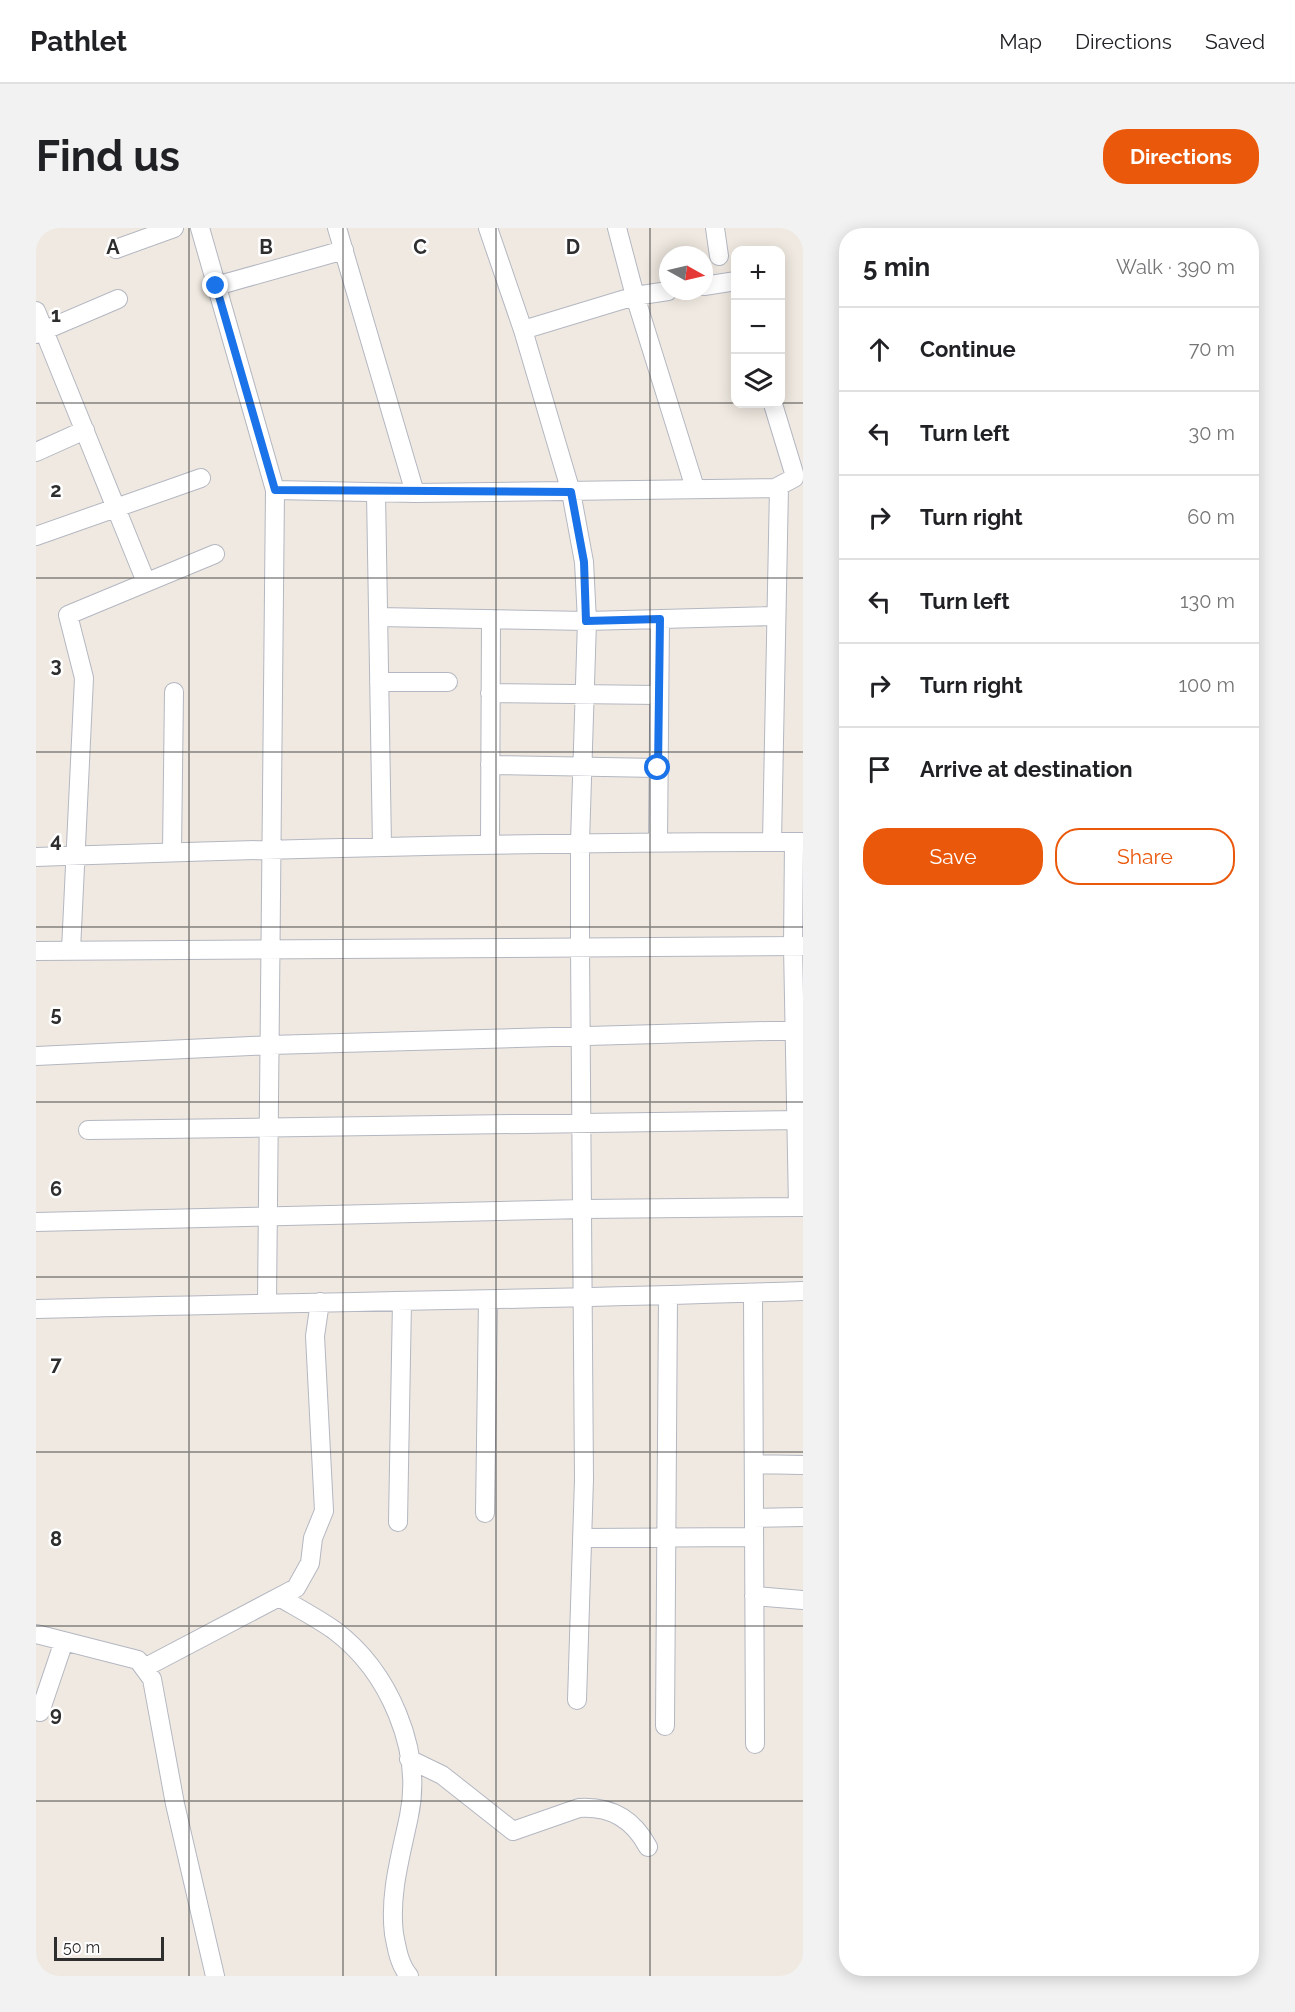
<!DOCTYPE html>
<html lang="en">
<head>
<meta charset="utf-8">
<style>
	body { margin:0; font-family:Raleway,sans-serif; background:#f2f2f2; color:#202124 }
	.controls { position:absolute; right:18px; top:18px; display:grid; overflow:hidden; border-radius:12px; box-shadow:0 3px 15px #0003 }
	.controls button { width:54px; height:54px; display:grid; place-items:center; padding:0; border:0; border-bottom:2px solid #e0e0e0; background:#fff; color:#202124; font:30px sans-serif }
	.compass { position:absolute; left:623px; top:18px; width:54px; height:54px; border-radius:50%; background:#fff; box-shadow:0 3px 15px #0003; rotate:98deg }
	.scale { position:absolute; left:18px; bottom:15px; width:110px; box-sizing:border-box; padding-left:6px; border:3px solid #2e2e2e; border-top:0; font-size:16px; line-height:21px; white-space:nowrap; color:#2e2e2e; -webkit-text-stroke:4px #fff; paint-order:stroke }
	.stop { position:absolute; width:18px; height:18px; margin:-14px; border:4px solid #1a73e8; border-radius:50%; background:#fff }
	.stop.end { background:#1a73e8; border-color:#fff; box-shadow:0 2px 6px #0008 }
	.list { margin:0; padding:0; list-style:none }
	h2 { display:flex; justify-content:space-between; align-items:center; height:78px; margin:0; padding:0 24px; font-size:26px }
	h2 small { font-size:20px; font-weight:400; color:#757577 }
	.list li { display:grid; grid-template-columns:39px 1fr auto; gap:18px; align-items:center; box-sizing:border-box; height:84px; padding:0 24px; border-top:2px solid #e0e0e0 }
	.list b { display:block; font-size:22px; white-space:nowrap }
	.list em { font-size:20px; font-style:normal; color:#757577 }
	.actions { display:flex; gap:12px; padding:18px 24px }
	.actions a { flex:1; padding:14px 0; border:2px solid #ea580c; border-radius:24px; text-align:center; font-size:21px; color:#ea580c }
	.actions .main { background:#ea580c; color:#fff }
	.icon { flex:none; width:33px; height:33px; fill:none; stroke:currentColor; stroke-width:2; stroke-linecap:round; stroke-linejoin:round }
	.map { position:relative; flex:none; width:767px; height:1748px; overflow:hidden; border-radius:24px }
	header { display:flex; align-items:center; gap:36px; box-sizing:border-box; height:84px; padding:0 30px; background:#fff; border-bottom:2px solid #e0e0e0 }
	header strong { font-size:28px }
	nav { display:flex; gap:33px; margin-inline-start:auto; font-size:21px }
	.intro { display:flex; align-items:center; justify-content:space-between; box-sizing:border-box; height:144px; padding:0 36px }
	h1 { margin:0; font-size:42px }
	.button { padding:15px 27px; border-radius:24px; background:#ea580c; color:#fff; font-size:21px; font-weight:700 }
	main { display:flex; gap:36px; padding:0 36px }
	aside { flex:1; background:#fff; border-radius:24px; box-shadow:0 3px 15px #0003 }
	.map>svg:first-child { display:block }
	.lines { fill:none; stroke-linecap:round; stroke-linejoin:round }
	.minor-casing { stroke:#b4b7c1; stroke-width:20 }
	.minor { stroke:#fff; stroke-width:18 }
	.route { stroke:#1a73e8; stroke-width:8 }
	.grid { fill:none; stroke:#2e2e2e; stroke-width:1.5; stroke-opacity:0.55 }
	.grid-label { font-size:20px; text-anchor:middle; font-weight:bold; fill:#2e2e2e; stroke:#fff; stroke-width:5; stroke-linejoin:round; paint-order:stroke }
</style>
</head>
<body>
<header>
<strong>Pathlet</strong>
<nav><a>Map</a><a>Directions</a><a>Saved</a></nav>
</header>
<div class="intro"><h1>Find us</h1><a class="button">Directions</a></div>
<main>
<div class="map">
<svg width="767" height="1748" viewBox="0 0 767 1748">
	<rect width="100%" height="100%" fill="#efe9e1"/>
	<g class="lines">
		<g class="minor-casing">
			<path id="minor" d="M164 0 239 262 231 1074
				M301 0 379 265
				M452 0 487 102 535 264 548 334 551 393 544 614V719L548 1251 541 1472
				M581 0 599 68 659 260
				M679 0 683 28
				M80 21 138 0
				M180 58 308 22
				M668 58 700 53
				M0 83 110 354
				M487 102 599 68 632 63
				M0 106 82 71
				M0 224 49 202
				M239 262 379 265 739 260 758 250V245L737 176
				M340 265 346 618
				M0 308 165 250
				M342 389 551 393 740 388
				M343 454H412
				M454 465 623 467
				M454 537 622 540
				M622 614 624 391
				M736 614 743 259
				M758 614 757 718 762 979
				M454 616 455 391
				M136 624 138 464
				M0 629C256 620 511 614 767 614
				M35 722 48 450 32 387 179 326
				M0 723 767 718
				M0 828 234 817 767 802
				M52 902 767 892
				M0 994 547 981 767 979
				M717 1065 719 1516
				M0 1081C256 1074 511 1072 767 1063
				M718 1236 767 1237
				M449 1285 452 1072
				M718 1290 767 1289
				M362 1294 366 1073
				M546 1310 718 1309
				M718 1368 767 1372
				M243 1369C262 1380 281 1390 298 1402 353 1443 387 1522 373 1588 365 1627 353 1666 358 1706 361 1721 363 1736 373 1748
				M0 1406 102 1432 116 1451 139 1576 179 1748
				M108 1440 260 1360 274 1335 277 1310 288 1283 279 1108 284 1074
				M4 1484 28 1413
				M629 1498 632 1068
				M373 1531 406 1547 477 1603 543 1580C575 1578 597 1591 612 1619"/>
		</g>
		<use href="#minor" class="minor"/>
	</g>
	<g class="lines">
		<path class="route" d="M180 58 239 262 535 264 548 334 550 393 624 391 622 540"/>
	</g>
	<path class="grid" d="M153 0V1748M307 0V1748M460 0V1748M614 0V1748M0 175H700M744 175H767M0 350H767M0 524H767M0 699H767M0 874H767M0 1049H767M0 1224H767M0 1398H767M0 1573H767"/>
	<g class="grid-label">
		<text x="77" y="26">A</text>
		<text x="230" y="26">B</text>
		<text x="384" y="26">C</text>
		<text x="537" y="26">D</text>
		<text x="20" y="94">1</text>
		<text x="20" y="269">2</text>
		<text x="20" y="444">3</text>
		<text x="20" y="619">4</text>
		<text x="20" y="793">5</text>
		<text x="20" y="968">6</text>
		<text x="20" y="1143">7</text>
		<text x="20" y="1318">8</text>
		<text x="20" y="1493">9</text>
	</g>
</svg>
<div class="controls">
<button>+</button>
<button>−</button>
<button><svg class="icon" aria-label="layers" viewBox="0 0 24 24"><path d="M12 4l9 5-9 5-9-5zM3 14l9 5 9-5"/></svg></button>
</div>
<svg class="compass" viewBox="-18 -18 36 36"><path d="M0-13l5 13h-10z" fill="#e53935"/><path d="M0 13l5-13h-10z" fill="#757577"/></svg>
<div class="scale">50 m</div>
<div class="stop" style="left:622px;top:540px"></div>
<div class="stop end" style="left:180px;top:58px"></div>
</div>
<aside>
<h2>5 min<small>Walk · 390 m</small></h2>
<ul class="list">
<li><svg class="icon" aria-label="ahead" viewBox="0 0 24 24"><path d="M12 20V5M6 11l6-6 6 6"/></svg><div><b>Continue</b></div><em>70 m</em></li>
<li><svg class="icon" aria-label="left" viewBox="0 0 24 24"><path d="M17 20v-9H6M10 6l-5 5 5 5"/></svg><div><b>Turn left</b></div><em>30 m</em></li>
<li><svg class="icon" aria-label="right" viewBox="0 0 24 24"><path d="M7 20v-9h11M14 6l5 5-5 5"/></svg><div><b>Turn right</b></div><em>60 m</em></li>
<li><svg class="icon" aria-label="left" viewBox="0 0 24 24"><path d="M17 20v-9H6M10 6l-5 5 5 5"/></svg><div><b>Turn left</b></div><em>130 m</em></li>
<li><svg class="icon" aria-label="right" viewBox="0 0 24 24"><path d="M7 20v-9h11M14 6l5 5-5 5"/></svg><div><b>Turn right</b></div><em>100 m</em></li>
<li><svg class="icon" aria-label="arrive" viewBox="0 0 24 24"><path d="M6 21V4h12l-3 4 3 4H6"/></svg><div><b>Arrive at destination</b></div></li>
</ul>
<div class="actions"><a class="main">Save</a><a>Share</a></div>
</aside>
</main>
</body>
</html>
